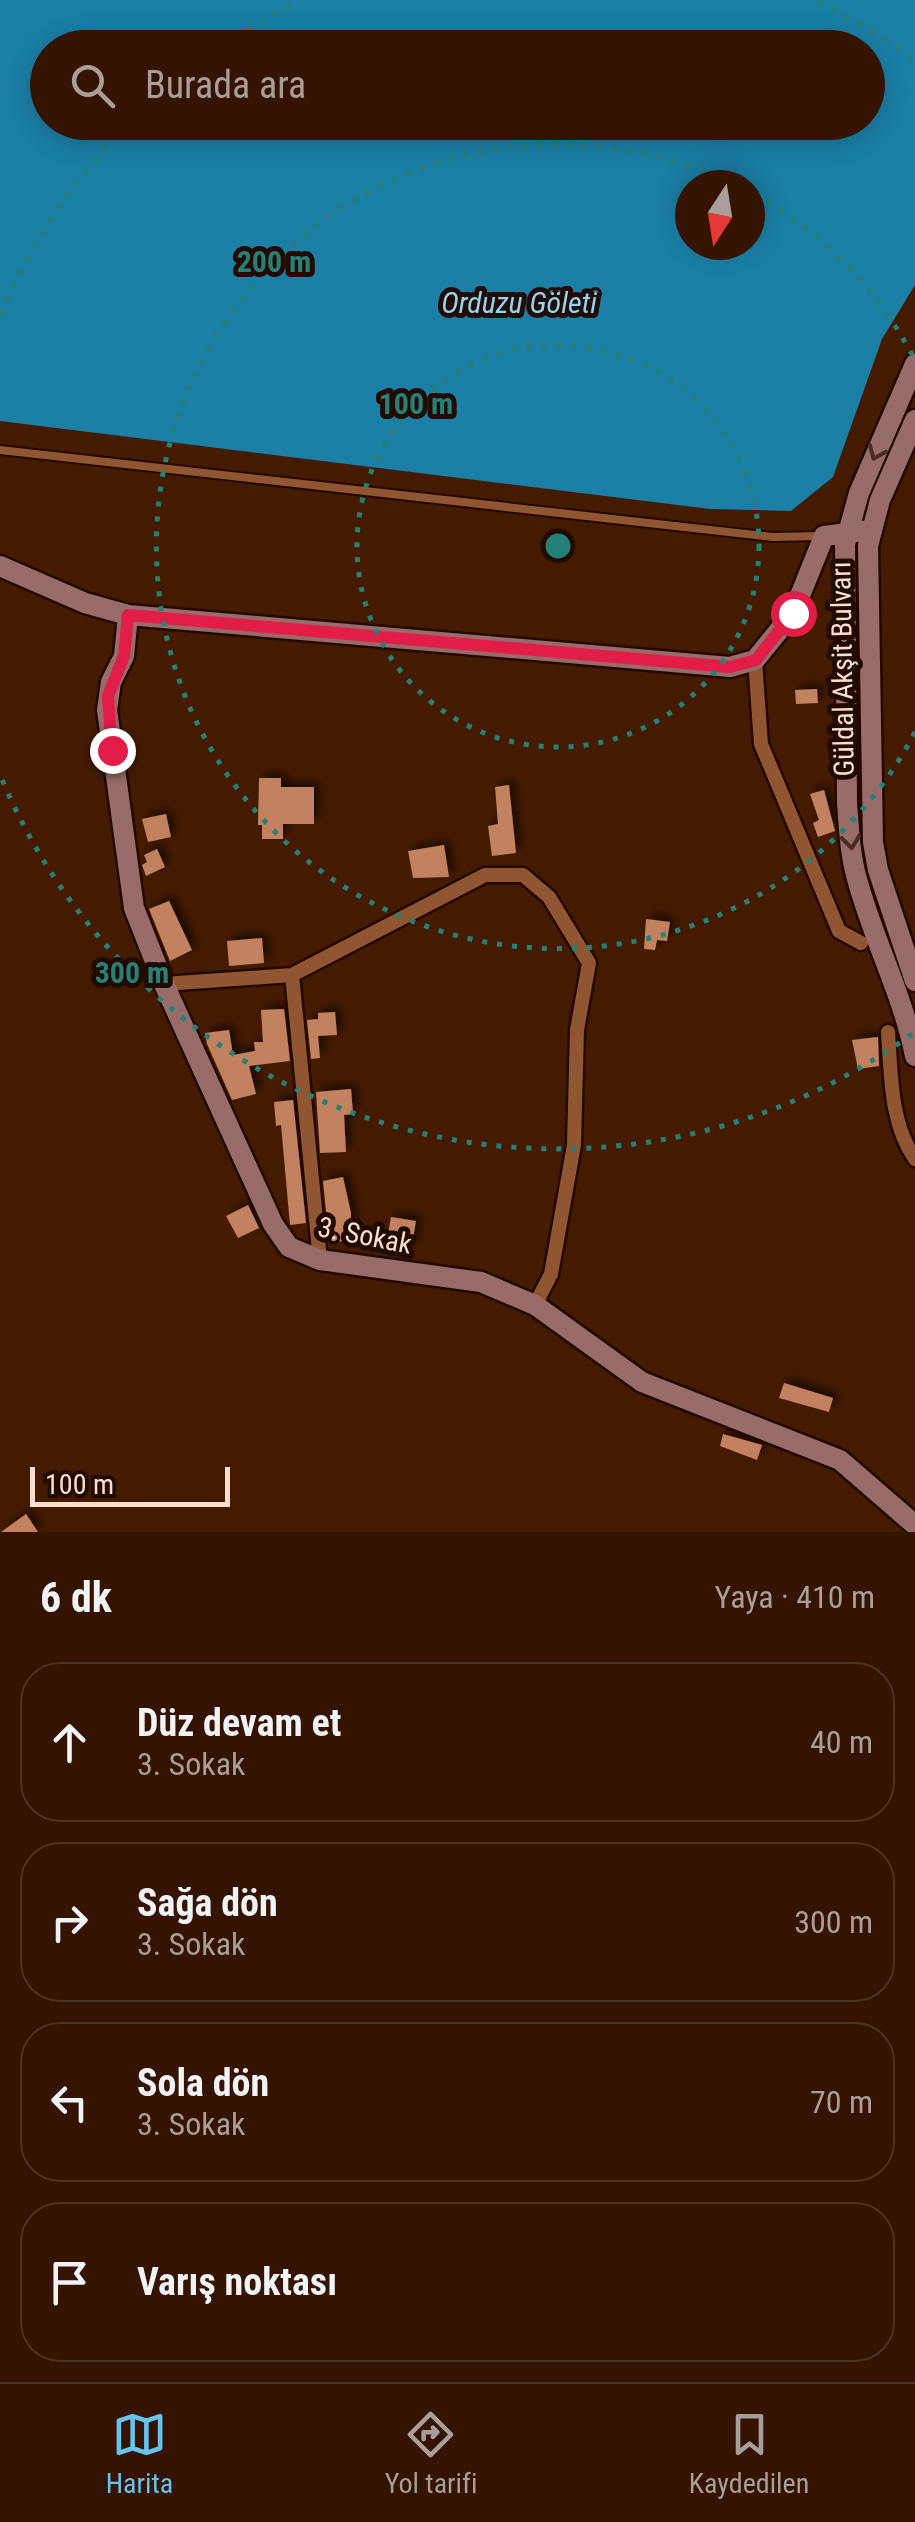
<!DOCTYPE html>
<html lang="tr">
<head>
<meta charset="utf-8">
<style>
	body { margin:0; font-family:"Roboto Condensed",sans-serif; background:#3f210f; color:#f1f3f6 }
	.compass { position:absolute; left:675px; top:170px; width:90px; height:90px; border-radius:50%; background:#341400; box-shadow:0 5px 25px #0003; rotate:192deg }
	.scale { position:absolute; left:30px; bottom:25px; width:200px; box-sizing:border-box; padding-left:10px; border:5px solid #fadecf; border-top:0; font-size:28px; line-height:35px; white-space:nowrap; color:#fadecf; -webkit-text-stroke:8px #210a00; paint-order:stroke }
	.stop { position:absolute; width:30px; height:30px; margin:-22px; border:8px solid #e11d48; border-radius:50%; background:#fff }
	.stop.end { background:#e11d48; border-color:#fff; box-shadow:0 2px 10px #0008 }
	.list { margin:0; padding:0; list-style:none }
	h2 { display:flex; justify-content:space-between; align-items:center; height:130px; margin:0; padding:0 40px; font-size:42px }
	h2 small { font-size:32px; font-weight:400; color:#a99e99 }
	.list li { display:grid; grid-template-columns:65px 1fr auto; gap:30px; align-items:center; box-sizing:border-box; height:160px; margin:0 20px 20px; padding:0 20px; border:2px solid #4e3322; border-radius:40px }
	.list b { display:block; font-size:38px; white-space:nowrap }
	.list p { margin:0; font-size:32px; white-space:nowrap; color:#a99e99 }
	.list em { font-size:32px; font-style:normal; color:#a99e99 }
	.icon { flex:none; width:55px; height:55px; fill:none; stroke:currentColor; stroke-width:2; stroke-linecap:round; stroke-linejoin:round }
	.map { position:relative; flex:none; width:915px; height:1532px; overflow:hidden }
	.search { position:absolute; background:#341400; box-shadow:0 5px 25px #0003; left:30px; right:30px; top:30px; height:110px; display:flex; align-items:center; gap:25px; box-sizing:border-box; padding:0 35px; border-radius:55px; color:#a99e99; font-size:38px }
	.sheet { height:850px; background:#341400 }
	nav { display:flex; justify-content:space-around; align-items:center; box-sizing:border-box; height:140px; border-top:2px solid #4e3322; background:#341400; font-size:28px; color:#a99e99 }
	nav a { display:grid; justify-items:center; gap:5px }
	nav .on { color:#67c4ef }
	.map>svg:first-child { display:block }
	.water { fill:#1b7fa6; fill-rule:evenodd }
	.building { fill:#c2825e; filter:url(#shadow) }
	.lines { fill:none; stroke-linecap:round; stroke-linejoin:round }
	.lane-casing { stroke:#240800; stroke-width:12 }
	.street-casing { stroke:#240800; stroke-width:19 }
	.secondary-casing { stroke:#240800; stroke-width:25 }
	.lane { stroke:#905531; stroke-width:8 }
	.street { stroke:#905531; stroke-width:14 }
	.secondary { stroke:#986c68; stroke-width:20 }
	.oneway { stroke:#4b2c24 }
	.route { stroke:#e11d48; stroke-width:12 }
	.ring { fill:none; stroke:#268078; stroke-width:5; stroke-dasharray:5 10 }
	.labels { text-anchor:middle; stroke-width:10; stroke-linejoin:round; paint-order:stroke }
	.street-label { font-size:28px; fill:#fadecf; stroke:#210a00 }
	.water-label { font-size:30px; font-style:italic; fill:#92d4f4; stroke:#210a00 }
	.centre { fill:#268078; stroke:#210a00; stroke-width:5 }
	.ring-label { font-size:30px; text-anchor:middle; font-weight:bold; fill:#268078; stroke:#210a00; stroke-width:10; stroke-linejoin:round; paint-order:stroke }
</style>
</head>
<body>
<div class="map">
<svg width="915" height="1532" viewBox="0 0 915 1532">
	<defs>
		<filter id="shadow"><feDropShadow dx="5.5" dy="-5.5" stdDeviation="5" flood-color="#0009"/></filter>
	</defs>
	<rect width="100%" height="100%" fill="#451b00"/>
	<path class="water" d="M0 0H915V285L882 339 833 477 791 511 710 509 0 421ZM48 48H868V122H48ZM690 185H750V245H690Z"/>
	<path class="building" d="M817 689 818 703 796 704 795 690Z
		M259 778H281V787H314V824H283V839H262V825H258Z
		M509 785 516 853 492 856 488 826 498 824 495 787Z
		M824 790 835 831 818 837 813 823 819 820 810 794Z
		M166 814 171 837 148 842 142 819Z
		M444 845 449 877 413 878 408 851Z
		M157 849 165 867 146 876 142 865 147 862 144 855Z
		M169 901 192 950 170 961 149 909Z
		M646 919 670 922 667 941 657 940 655 950 644 949Z
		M262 938 264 963 229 966 227 941Z
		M284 1009 290 1061 249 1066 256 1094 232 1100 207 1044 205 1033 229 1030 233 1055 255 1051 254 1042H263L261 1010Z
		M335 1012 337 1035 318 1036 320 1058 311 1059 307 1020 318 1019V1013Z
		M878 1037 879 1066 858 1069 852 1040Z
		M351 1089 353 1114 344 1115 346 1152 320 1153 316 1092Z
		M293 1100 306 1223 290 1225 281 1125 276 1126 274 1102Z
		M343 1177 351 1213V1242L329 1241 323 1181Z
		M248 1205 259 1228 238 1238 226 1216Z
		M391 1217 416 1221 411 1250 386 1246Z
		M784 1383 833 1398 829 1412 779 1398Z
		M723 1434 762 1445 757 1460 720 1446Z
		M26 1514 38 1532H1Z"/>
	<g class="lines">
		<g class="lane-casing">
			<path id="lane" d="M0 450 773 537 819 536"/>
		</g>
		<g class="street-casing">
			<path id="street" d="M755 660 761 744 839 931 861 943
				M292 975 320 1260
				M164 984 292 975 485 875H523L549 897 589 963 577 1030 574 1145 551 1274 535 1305
				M888 1032C891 1074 890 1123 915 1159"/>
		</g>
		<g class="secondary-casing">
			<path id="secondary" d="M915 364 859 493 845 544 847 803C849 828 850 855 857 879 873 939 903 995 915 1056
				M915 420 880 500 868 546 873 842 878 870 915 981
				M0 566 85 603 128 615 730 667 755 660 793 613 824 536 871 530
				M128 615 124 656 111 682 107 710 134 908 164 984 273 1224 289 1247 320 1260 481 1282 535 1305 642 1382 840 1460 915 1525"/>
		</g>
		<use href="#lane" class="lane"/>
		<use href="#street" class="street"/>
		<use href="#secondary" class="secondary"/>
	</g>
	<defs><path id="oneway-chevron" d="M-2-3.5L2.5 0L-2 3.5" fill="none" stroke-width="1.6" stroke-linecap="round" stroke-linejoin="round" transform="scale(2.5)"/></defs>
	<g class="oneway">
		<use href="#oneway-chevron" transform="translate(876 453) rotate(113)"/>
		<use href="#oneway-chevron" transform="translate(851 842) rotate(83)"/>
	</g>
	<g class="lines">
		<path class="route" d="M112 750 108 696 124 656 128 615 730 667 756 660 793 613"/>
	</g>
	<g class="ring">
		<circle cx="558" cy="546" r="201"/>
		<path d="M915 732A402 402 0 1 1 734 185M753 194A402 402 0 0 1 915 360"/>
		<path d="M912 1034A603 603 0 0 1 1 777M1 315A603 603 0 0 1 128 123M221 46A603 603 0 0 1 298 2M818 2A603 603 0 0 1 912 58"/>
	</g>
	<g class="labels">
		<g class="street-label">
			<text transform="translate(842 669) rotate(-91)" y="10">Güldal Akşit Bulvarı</text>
			<text transform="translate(365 1235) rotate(11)" y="10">3. Sokak</text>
		</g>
		<g class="water-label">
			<text x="519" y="313">Orduzu Göleti</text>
		</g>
	</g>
	<circle cx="558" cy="546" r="15" class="centre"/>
	<g class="ring-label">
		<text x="274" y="272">200 m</text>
		<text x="416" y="414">100 m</text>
		<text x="132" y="983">300 m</text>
	</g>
</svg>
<svg class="compass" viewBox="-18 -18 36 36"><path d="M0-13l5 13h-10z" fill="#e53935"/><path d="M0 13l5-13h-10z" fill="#a99e99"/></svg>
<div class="scale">100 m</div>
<div class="stop" style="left:793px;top:613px"></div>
<div class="stop end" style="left:112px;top:750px"></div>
<div class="search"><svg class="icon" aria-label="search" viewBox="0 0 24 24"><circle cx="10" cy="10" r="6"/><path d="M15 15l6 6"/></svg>Burada ara</div>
</div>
<section class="sheet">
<h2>6 dk<small>Yaya · 410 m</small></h2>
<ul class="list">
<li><svg class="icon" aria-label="ahead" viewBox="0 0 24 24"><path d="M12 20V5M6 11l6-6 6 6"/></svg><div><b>Düz devam et</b><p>3. Sokak</p></div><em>40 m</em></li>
<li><svg class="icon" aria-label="right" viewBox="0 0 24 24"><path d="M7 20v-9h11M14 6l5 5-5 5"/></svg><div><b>Sağa dön</b><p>3. Sokak</p></div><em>300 m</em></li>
<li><svg class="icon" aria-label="left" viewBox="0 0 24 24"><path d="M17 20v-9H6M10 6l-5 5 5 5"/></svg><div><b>Sola dön</b><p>3. Sokak</p></div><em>70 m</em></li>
<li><svg class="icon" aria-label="arrive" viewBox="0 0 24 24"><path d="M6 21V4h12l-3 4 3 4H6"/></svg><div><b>Varış noktası</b></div></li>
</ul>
</section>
<nav>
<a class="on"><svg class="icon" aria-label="map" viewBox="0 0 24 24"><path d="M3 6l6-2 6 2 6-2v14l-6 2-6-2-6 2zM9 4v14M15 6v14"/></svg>Harita</a>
<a><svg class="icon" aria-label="directions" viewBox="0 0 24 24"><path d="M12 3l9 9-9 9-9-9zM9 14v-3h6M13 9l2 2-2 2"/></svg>Yol tarifi</a>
<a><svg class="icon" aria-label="saved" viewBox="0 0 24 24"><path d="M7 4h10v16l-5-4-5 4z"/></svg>Kaydedilen</a>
</nav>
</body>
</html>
